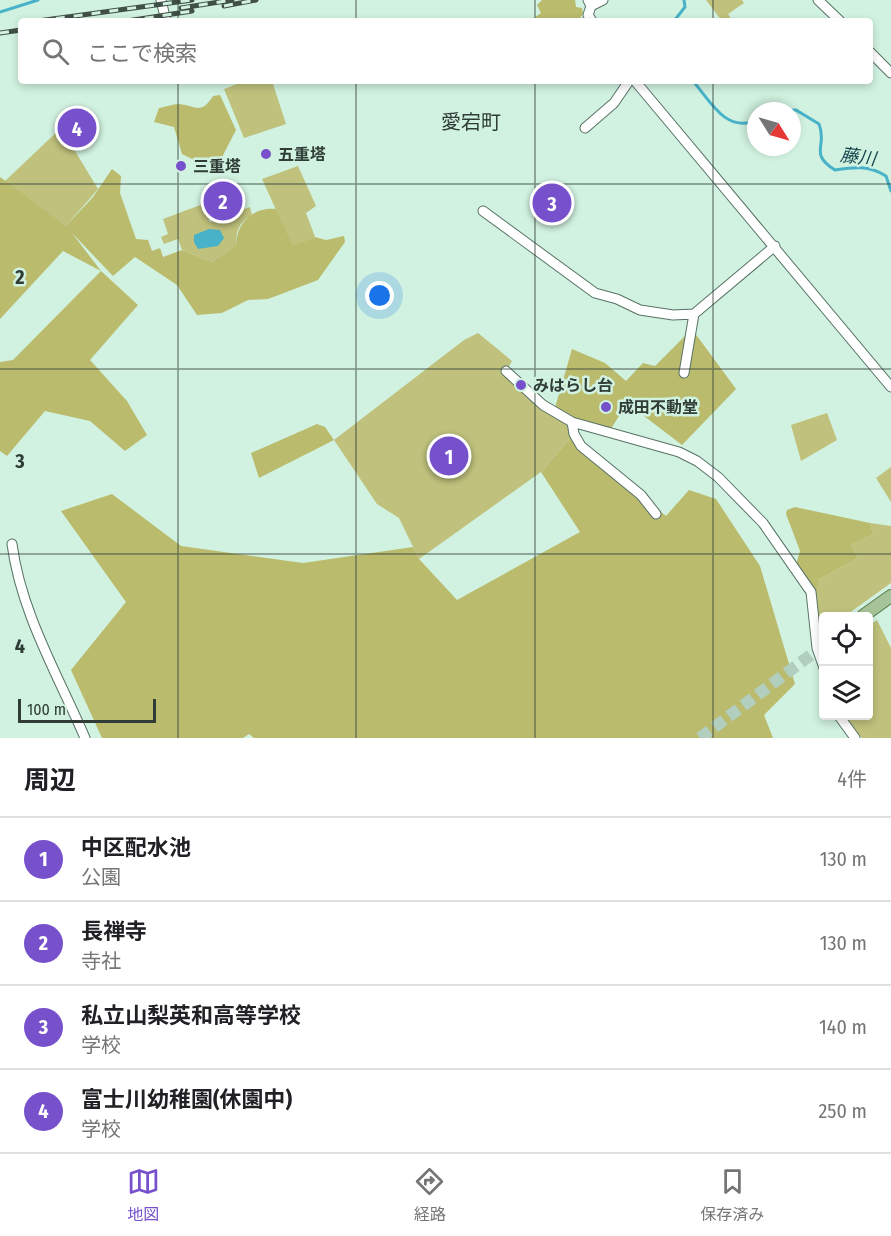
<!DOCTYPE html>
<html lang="ja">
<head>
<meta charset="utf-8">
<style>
	body { margin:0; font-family:"Fira Sans Condensed","Noto Sans JP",sans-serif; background:#f2f2f2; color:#202124 }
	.controls { position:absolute; right:18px; bottom:18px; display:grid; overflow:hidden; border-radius:6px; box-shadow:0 3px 9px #0003 }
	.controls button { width:54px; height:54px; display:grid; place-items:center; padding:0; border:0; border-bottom:2px solid #e0e0e0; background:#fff; color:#202124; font:30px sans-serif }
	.compass { position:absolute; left:747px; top:102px; width:54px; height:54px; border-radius:50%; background:#fff; box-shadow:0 3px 9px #0003; rotate:127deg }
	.scale { position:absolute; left:18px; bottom:15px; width:138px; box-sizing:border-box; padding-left:6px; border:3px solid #303d36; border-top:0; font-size:16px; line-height:21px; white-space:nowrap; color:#303d36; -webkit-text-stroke:4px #d1f2e0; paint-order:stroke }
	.you { position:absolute; left:380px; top:296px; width:21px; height:21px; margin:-15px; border:4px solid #fff; border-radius:50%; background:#1a73e8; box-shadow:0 0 0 9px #1a73e833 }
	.badge { display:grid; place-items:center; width:39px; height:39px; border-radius:50%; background:#7751cb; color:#fff; font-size:20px; font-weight:700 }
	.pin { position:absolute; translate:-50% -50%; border:3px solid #fff; box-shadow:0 2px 6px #0006 }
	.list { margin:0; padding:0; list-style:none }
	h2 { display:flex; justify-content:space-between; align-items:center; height:78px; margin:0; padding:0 24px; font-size:26px }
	h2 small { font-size:20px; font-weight:400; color:#757577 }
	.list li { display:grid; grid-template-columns:39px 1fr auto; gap:18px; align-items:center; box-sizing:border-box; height:84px; padding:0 24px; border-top:2px solid #e0e0e0 }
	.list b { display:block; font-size:22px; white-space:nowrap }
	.list p { margin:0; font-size:20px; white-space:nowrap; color:#757577 }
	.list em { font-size:20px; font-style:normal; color:#757577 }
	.icon { flex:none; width:33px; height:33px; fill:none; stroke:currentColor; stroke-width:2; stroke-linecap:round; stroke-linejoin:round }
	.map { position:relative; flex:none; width:891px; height:738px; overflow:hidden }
	.search { position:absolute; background:#fff; box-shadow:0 3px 9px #0003; left:18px; right:18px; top:18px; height:66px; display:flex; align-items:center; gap:15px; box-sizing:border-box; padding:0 21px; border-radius:6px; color:#757577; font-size:22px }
	.sheet { height:414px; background:#fff }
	nav { display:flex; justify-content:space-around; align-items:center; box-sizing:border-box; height:84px; border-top:2px solid #e0e0e0; background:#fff; font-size:16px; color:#757577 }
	nav a { display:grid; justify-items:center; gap:3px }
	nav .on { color:#7751cb }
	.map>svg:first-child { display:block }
	.green { fill:#bfc17c }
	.forest { fill:#babb6d }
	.water { fill:#48b2c9 }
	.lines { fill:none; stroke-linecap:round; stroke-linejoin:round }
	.stream { stroke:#48b2c9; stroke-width:3 }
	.major-tunnel { stroke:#b1cebe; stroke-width:12; stroke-dasharray:12 6; stroke-linecap:butt }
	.minor-casing { stroke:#577365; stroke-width:11 }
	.major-casing { stroke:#577b49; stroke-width:14 }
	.minor { stroke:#fff; stroke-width:9 }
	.major { stroke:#a7c498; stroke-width:12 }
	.rail-casing { stroke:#415047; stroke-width:5 }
	.rail { stroke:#d1f2e0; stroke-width:3; stroke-dasharray:9; stroke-linecap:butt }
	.grid { fill:none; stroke:#303d36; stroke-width:1.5; stroke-opacity:0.55 }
	.poi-dot { fill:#7751cb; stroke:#d1f2e0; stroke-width:2 }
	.labels { text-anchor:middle; stroke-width:5; stroke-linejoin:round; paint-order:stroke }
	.poi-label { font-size:16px; font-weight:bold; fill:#303d36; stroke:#d1f2e0; text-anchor:start }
	.water-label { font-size:18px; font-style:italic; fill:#0d3e48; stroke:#d1f2e0 }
	.quarter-label { font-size:20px; fill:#303d36; stroke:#d1f2e0 }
	.grid-label { font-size:20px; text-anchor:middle; font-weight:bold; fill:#303d36; stroke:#d1f2e0; stroke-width:5; stroke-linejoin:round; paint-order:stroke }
</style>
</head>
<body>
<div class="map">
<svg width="891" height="738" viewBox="0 0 891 738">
	<rect width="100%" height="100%" fill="#d1f2e0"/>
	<path class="green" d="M706 0H742L744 3 728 14 732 20 722 21Z
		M245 81H272L286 124 244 138 224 89Z
		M61 128 98 189 66 226 4 182Z
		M298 166 316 206 306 213 315 237 293 247 262 179Z
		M203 204 210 222 250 207 252 215C240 222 235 230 237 244L212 262 182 250 178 239 164 244 161 237 168 234 163 219Z
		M478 333 512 361 506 371 572 422 574 434 541 472 419 559 399 518 377 504 334 440 464 340Z
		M827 413 837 440 801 461 791 425Z
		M891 467V502L876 478Z
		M870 523 891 526V583L845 616H824L823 668 817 648 818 580 858 558 851 545 873 534Z
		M877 620 891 648V738H862L839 716H868L869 626Z"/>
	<path class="forest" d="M542 0H575L576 7 582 8 583 14 580 18C564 18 547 21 530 21L541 13 537 5Z
		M220 95 236 130 220 161 199 167 192 159 182 154 174 127 154 122 159 108C165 107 173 104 179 104 197 106 201 115 213 96Z
		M112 169 121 176 120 193 136 239 148 240 152 251 160 248 163 257 182 250 212 262 237 244C235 223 255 206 276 209L293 246 315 237 326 240 344 236 345 242 318 280 268 299 248 300 222 313 197 315 177 285 135 257 113 276 72 233 101 271 138 305 90 360 127 401 147 435 125 451 90 421 45 411 7 456 0 451V362L13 360 101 271 63 251 0 319V177L66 226 93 197Z
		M692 329 736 389 682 445 627 403 609 432 554 411 572 349 605 363 626 381 643 363 655 366Z
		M317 424 325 427 334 440 259 478 251 453Z
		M574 434 581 446 666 516 689 490 716 499 760 566 795 684 764 715 773 738H254L249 734 243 738H102L71 670 126 602 61 511 112 494 181 546 303 563 413 547 419 559 457 600 580 532 541 472Z
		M795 507 870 523 873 534 851 545 858 558 818 580 817 648 811 592 795 568 800 551 786 514 787 510Z"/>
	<path class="water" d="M209 229 220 230 224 238 218 246 198 249 194 242V235Z"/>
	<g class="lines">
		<path class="stream" d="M0 12 38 0
			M674 21 685 7 684 0
			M693 81C711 102 725 132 756 121
			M780 111 796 110 819 124C828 146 808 153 835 170 854 167 869 165 886 176L891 191"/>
		<path class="major-tunnel" d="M700 738 824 645"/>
		<g class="minor-casing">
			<path id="minor" d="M161 0 166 21
				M588 0 591 6 588 15 592 21
				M818 0 840 21
				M591 6 603 0
				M870 52 891 73
				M635 81 891 387
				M585 128 614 103 629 81
				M483 211 595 293 617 299 640 310 673 315 694 314 775 246
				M506 371 543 405 572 422 679 452 697 461 718 477 763 523 811 592 817 648 824 668
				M684 373 694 314
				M572 422 574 434 581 446 641 495 656 514
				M12 544C21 613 58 675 85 738
				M839 716 855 738"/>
		</g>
		<g class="major-casing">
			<path id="major" d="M863 616 891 596"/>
		</g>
		<use href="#minor" class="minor"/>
		<use href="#major" class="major"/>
		<g class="rail-casing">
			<path id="rail" d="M224 6 256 0
				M181 8 232 0
				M38 21 192 0
				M127 21 192 11
				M0 33 21 30"/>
		</g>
		<use href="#rail" class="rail"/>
	</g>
	<path class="grid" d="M178 0V21M356 0V21M535 0V21M713 0V21M178 81V738M356 81V738M535 81V738M713 81V738M0 184H891M0 369H891M0 554H891"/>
	<g class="poi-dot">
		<circle cx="266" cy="154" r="6"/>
		<circle cx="181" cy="166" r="6"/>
		<circle cx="521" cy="385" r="6"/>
		<circle cx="606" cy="407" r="6"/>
	</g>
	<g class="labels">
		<g class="poi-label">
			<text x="278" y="160">五重塔</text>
			<text x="193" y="172">三重塔</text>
			<text x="533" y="391">みはらし台</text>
			<text x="618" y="413">成田不動堂</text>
		</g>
		<g class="water-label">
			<text transform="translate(858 157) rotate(7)" y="6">藤川</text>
		</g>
		<g class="quarter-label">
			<text x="471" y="129">愛宕町</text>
		</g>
	</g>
	<g class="grid-label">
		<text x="20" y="284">2</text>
		<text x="20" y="468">3</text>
		<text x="20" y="653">4</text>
	</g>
</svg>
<div class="controls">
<button><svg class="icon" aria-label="locate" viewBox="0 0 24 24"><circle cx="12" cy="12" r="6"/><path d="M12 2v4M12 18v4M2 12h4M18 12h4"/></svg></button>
<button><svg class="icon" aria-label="layers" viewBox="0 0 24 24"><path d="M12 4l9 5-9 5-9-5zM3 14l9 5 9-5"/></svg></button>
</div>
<svg class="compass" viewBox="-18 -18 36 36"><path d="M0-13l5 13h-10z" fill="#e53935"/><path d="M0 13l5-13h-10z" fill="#757577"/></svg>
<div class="scale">100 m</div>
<div class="you"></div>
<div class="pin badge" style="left:449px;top:456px">1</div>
<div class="pin badge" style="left:223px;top:201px">2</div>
<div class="pin badge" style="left:552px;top:203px">3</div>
<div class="pin badge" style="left:77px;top:128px">4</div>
<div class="search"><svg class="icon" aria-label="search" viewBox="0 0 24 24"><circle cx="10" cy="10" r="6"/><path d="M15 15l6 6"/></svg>ここで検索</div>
</div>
<section class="sheet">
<h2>周辺<small>4件</small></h2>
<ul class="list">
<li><span class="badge">1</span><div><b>中区配水池</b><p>公園</p></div><em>130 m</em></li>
<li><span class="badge">2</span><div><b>長禅寺</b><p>寺社</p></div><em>130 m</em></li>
<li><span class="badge">3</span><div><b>私立山梨英和高等学校</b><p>学校</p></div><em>140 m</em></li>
<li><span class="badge">4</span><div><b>富士川幼稚園(休園中)</b><p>学校</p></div><em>250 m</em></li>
</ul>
</section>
<nav>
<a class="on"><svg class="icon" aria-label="map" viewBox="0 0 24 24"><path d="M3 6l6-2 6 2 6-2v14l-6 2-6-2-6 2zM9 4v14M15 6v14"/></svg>地図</a>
<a><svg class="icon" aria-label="directions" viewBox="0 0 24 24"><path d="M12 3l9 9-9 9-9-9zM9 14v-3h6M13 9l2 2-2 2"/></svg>経路</a>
<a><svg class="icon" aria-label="saved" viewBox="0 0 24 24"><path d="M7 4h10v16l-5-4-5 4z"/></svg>保存済み</a>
</nav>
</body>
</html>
